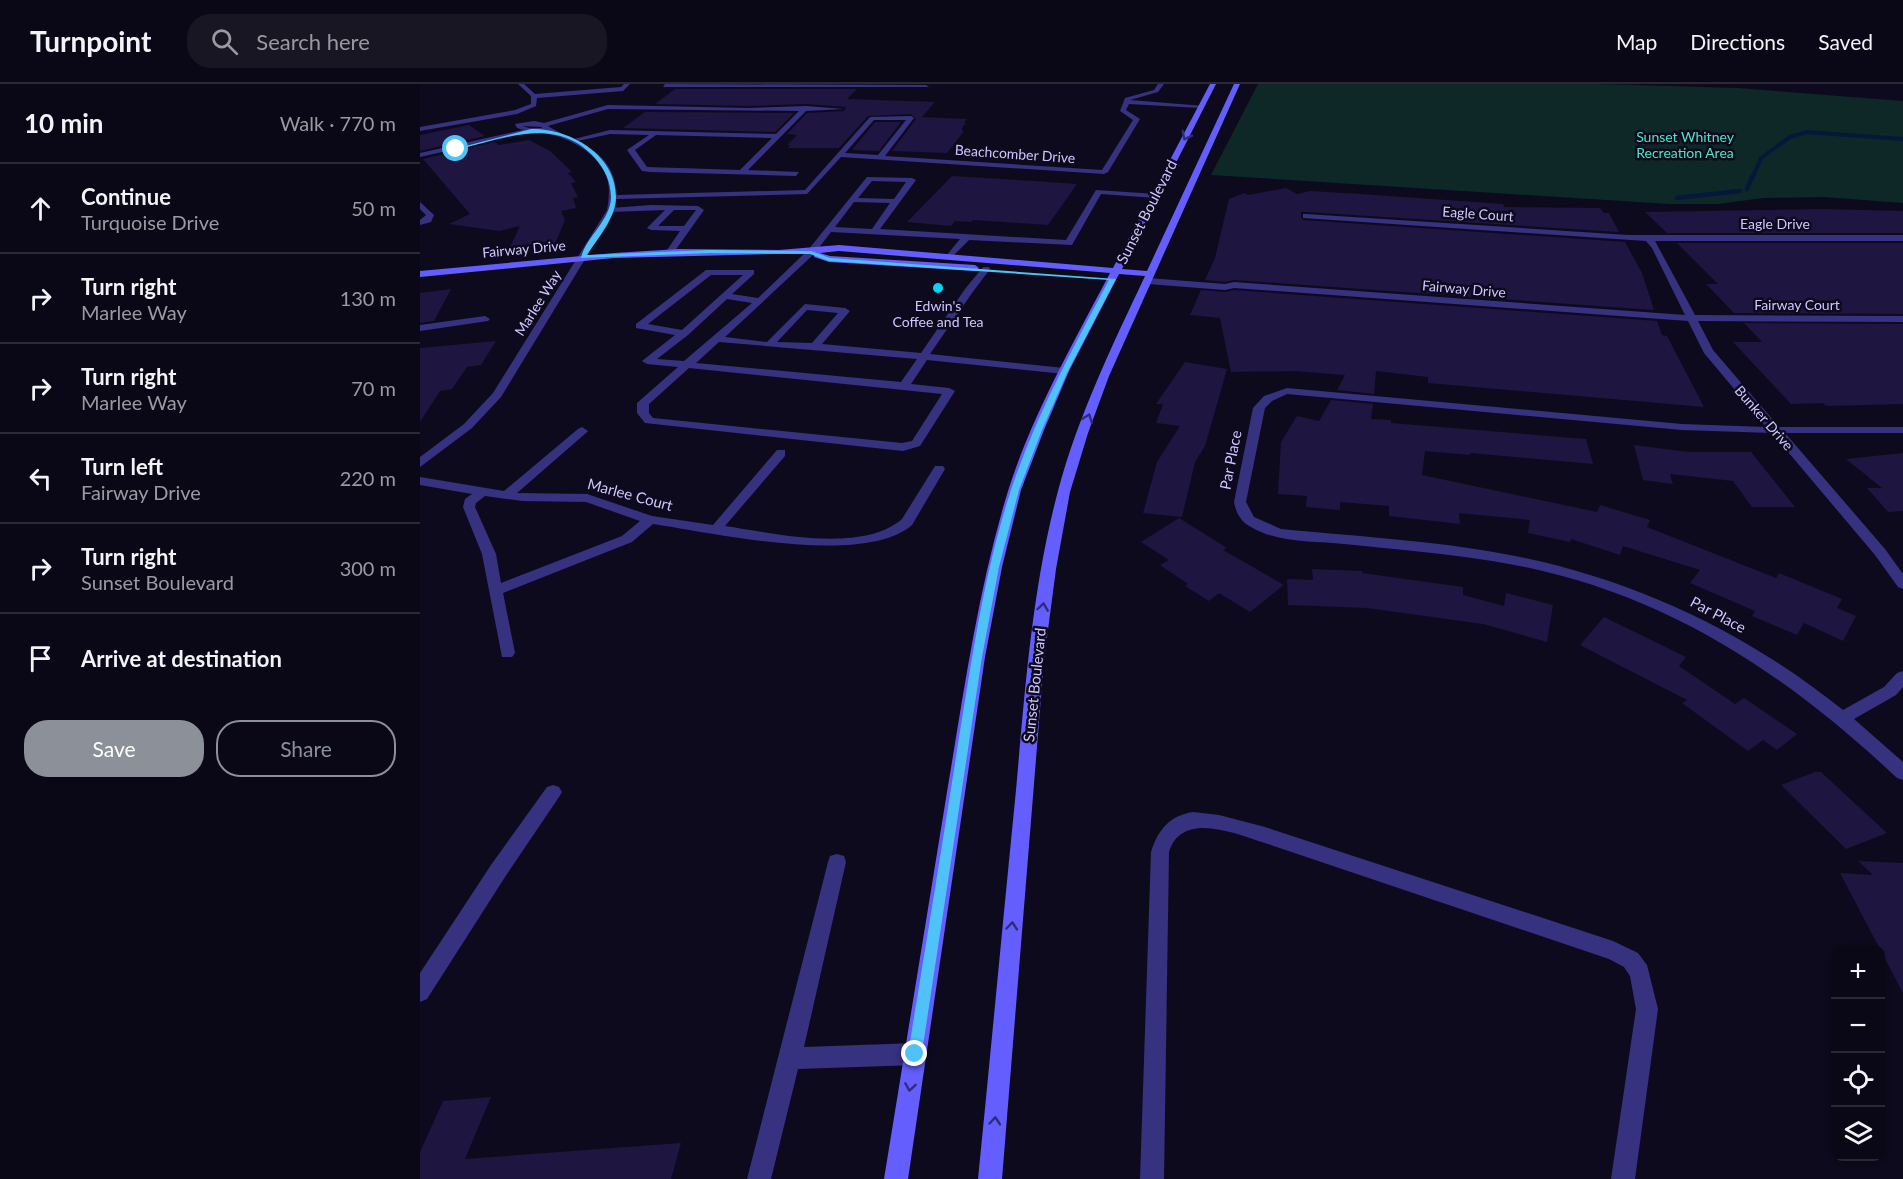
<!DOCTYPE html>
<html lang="en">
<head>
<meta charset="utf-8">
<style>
	body { margin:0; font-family:Lato,sans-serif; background:#181623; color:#f1f3f6 }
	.controls { position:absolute; right:18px; bottom:18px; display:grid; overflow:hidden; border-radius:12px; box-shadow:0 2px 4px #0004 }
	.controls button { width:54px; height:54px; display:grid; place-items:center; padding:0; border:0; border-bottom:2px solid #2a2935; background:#0a0816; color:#f1f3f6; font:30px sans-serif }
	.stop { position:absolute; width:18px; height:18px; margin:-14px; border:4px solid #4fc3f7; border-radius:50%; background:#fff }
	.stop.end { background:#4fc3f7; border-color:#fff; box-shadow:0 2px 6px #0008 }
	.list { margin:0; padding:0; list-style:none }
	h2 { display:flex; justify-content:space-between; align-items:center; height:78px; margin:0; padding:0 24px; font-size:26px }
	h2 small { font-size:20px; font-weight:400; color:#999aa1 }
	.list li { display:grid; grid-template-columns:39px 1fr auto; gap:18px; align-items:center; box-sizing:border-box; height:90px; padding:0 24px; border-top:2px solid #2a2935 }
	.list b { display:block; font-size:22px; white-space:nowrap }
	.list p { margin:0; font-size:20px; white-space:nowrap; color:#999aa1 }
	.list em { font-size:20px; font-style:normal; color:#999aa1 }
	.actions { display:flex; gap:12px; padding:18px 24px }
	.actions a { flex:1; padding:14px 0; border:2px solid #8c9099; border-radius:24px; text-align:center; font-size:21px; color:#8c9099 }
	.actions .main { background:#8c9099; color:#fff }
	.icon { flex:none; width:33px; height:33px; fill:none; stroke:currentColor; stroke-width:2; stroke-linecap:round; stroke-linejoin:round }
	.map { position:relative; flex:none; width:1483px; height:1095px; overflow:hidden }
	header { display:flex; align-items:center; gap:36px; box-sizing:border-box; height:84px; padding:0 30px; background:#0a0816; border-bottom:2px solid #2a2935 }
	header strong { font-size:28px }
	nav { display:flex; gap:33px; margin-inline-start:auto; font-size:21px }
	.search { width:420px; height:54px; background:#181623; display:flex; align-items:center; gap:15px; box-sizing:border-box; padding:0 21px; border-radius:24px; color:#999aa1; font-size:22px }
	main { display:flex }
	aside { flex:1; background:#0a0816 }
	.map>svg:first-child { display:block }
	.green { fill:#0d2827 }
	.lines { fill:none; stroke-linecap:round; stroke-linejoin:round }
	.stream-far1 { stroke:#05183b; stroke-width:4 }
	.stream { stroke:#05183b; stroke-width:4.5 }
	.building { fill:#1e1540 }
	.lane { fill:#363280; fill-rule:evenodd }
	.street { fill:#363280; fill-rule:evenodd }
	.secondary { fill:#645eff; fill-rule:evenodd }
	.oneway { stroke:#302c77 }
	.route { fill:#4fc3f7 }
	.poi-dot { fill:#00d6f2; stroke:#0e0a1d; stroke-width:2 }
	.labels { text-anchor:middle; stroke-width:5; stroke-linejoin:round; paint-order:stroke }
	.far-park-label { font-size:14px; fill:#4be6c1; stroke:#0e0a1d }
	.far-street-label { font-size:14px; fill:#cec7ff; stroke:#0e0a1d }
	.far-poi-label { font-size:14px; fill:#cec7ff; stroke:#0e0a1d }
	.street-label { font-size:15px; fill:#cec7ff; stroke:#0e0a1d }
</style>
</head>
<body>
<header>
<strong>Turnpoint</strong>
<div class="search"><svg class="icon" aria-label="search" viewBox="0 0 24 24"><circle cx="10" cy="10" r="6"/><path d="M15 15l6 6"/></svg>Search here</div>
<nav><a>Map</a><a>Directions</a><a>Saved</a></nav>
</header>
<main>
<aside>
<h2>10 min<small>Walk · 770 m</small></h2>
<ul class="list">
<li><svg class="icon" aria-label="ahead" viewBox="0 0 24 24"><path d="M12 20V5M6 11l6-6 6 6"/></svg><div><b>Continue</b><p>Turquoise Drive</p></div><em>50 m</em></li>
<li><svg class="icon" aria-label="right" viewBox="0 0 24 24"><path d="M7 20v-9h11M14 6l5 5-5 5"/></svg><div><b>Turn right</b><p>Marlee Way</p></div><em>130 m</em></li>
<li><svg class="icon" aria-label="right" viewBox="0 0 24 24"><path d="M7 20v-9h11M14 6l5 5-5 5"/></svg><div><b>Turn right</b><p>Marlee Way</p></div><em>70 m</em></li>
<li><svg class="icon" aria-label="left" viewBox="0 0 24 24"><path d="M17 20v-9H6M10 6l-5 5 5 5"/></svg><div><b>Turn left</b><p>Fairway Drive</p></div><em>220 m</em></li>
<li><svg class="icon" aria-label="right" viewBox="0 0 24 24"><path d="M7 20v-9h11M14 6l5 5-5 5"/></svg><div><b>Turn right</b><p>Sunset Boulevard</p></div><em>300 m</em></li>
<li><svg class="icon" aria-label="arrive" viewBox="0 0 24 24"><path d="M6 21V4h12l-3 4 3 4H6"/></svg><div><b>Arrive at destination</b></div></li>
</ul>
<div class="actions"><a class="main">Save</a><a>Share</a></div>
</aside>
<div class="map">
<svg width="1483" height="1095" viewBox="0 0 1483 1095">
	<rect width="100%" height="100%" fill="#0e0a1d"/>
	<path class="green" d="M838 0H1178L1318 4 1483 17V119L1404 113 1343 114 1298 120H1249L791 91Z"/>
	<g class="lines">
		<path class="stream-far1" d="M1355 64 1370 53 1387 48 1483 55
			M1332 95 1341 74 1352 66"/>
		<path class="stream" d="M1327 105 1332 93
			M1257 114 1320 107"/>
	</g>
	<path class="building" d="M255 5H437L427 15 515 18 502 33 547 35 544 39H546L542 44V47H544L527 69 472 67 496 35 491 30 448 32 419 64H368L370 61H367L377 51 367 50 387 29 424 27 426 23 386 20 328 22 235 20Z
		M225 28 374 29 355 48 203 44Z
		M455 38H481L459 67 432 66Z
		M49 41 65 52 0 67V51Z
		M109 56 130 67 152 88 148 89 156 98 151 99 158 113 153 114 156 124 141 127 145 136 135 160 89 165 100 142 79 147 29 140 50 130 3 75 75 58 79 61Z
		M532 92 614 97 657 100 628 141 553 136 551 138 535 137 531 142 487 138Z
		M866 104 877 110 890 107 941 110 1083 120 1084 123 1180 124 1184 129H1189L1199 148 886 128H881V134L883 136 1205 158 1222 189 1234 226 814 196 805 198 785 196 795 174 809 115 824 109 828 111Z
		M1402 125 1483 127V149H1247L1225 128Z
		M1257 159H1483V230L1314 229 1286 200H1298Z
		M31 205 14 237 0 239V209Z
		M781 206 805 208 814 206 1237 237 1242 251 1247 252 1284 323 1008 299V293L956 287 954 310 917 306 925 291 874 287 811 288 800 234 770 231Z
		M1324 239 1483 240V320L1406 322 1403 319 1371 320 1313 258H1342Z
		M76 257 61 281 47 283 32 305 20 307 0 338V264Z
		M765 278 807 285 785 362 775 378 762 433 723 429 737 378 760 342 736 339 743 320H736Z
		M911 316 953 320 951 335 971 336V339L1166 355 1173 380 1050 369V371L1005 367 1002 391 1177 428 1180 421 1230 436 1227 443 1356 494 1359 489 1422 515 1417 524 1436 532 1423 557 1384 539 1377 551 1332 532 1335 527 1270 499 1280 486 1203 462 1200 471 1151 455 1150 458 1108 449 1110 436 1039 429 1040 440 969 432V422L920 418V426L886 423 887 412 858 410 861 358 877 332 899 337Z
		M1214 361 1268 368H1331L1375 423H1332L1313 397 1250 390 1253 400 1223 396Z
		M1483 369V427L1468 428 1447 404H1462L1426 375Z
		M759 434 807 464 803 466 864 501 830 528 799 509 789 517 765 502 768 500 740 481 749 476 721 458Z
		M892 485 942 487V489L1043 503V511L1084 522 1086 509 1133 521 1127 558 1063 540 947 524 868 521 867 495 893 496Z
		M1184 533 1266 573 1259 582 1315 620 1324 614 1377 650 1357 666 1343 656 1328 667 1262 619 1267 616 1160 561Z
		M1395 688H1401L1467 749 1426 765 1361 701Z
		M1438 777 1483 779V909L1420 789 1453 791Z
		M71 1013 45 1075 261 1059 251 1095H0V1068L23 1017Z"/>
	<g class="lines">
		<path class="lane" d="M98 0H104L115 10 201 3 204 0H210L203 7 117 14 116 22 97 30 0 47V43L95 26 111 20V12Z
			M245 0 506 1 509 3H243Z
			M188 21 328 24 386 22 424 25 386 27 328 86 379 88 376 92 230 88 222 87 207 66 229 51 190 50 153 58 150 56 190 46 356 50 379 27 188 25 124 43 102 42 113 45 111 48 97 44 95 40 114 37 124 39ZM236 51 352 54 320 86 227 83 215 66Z
			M447 93 492 94 496 96 460 145 646 156 676 106 736 110 740 112 736 114 681 110 652 161 549 156 530 175 526 172 540 155 411 148 394 170 305 253 347 258 385 220 425 224 430 227 402 260 501 269 545 205 563 183H569L570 185 552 209 510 270 644 284 649 287 644 290 507 276 491 300 529 304 535 307 500 362 483 367 225 339 217 329V319L258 283 227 280 222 277 255 251 216 244V240L286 186H334V190L312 210 338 214 388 166ZM452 97 486 98 474 115 438 114ZM434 118 470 119 452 145 415 143ZM291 191H323L262 246 228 240ZM307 215 332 219 264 277 237 275 268 251ZM387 226 418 229 392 259 357 258ZM299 258 497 275 481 298 276 279ZM269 284 522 310 492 357 482 359 233 334 229 329V320Z
			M231 121 278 122 284 126 252 171 245 169 260 147 231 146 227 144 245 126 191 128 187 126 191 124ZM254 126H276L264 142H238Z
			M162 343 168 347 166 349 97 409 167 410 232 432 293 441 357 366H365V372L305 442C353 449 442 470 482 435L515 382H523L525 385 492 441C444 483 294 449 233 440L212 458 83 509 95 569 92 573H82L62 470 43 423 45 415 52 410 0 401V393L84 407 158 345ZM65 412 102 417 166 418 220 437 202 452 81 499 76 470 55 423 56 419Z
			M133 701 139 703 142 708 139 713 85 793 7 915 0 918V889L71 781 127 703Z
			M417 770 424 772 426 778 384 963 496 959 504 962 507 970 504 978 496 981 378 985 351 1095H327L408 778 410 772Z"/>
		<path class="street" d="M738 0H744L738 8 710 16 784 22 781 24 709 20 706 26 720 35 688 88 684 90 421 73 387 110 196 115 195 126 81 313 52 344 0 383V373L44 340 73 309 187 126C189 115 190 104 187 94 177 65 139 48 111 48L0 73V69L111 44H122L121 41 124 39C154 61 193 61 197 111L385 106 450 33 491 32 494 34 465 72 682 86 713 36 700 27 705 14 734 6ZM454 36H486L458 71 425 69Z
			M0 118 14 131 11 138 0 141V136L6 131 0 125Z
			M886 130 1208 151H1483V157H1235L1275 231 1483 232V238L1278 237 1293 266 1359 343H1483V349H1365L1465 465 1483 490V505L1478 503 1455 471 1352 349 1262 346 867 310 852 317 845 324 826 418 834 433 861 445C942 453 1025 457 1105 474 1222 499 1330 551 1423 626L1464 603 1477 589 1483 587V603L1476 611 1434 635 1483 678V696L1477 694C1360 584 1234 502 1072 477 1023 469 973 465 924 460 895 457 857 459 831 443 821 438 816 429 814 418L833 324 844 312 867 304 1262 340 1346 343 1284 269 1268 237 814 204 805 206 728 200 723 197 728 194 805 200 814 198 1265 231 1232 164 1226 157 883 134V130Z
			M65 232 70 235 68 237 0 247V241Z
			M773 728 799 731 845 743 1193 857 1218 869 1227 881 1238 925 1215 1095H1191L1216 925 1210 892 1204 883 1189 875 845 759C816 750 762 726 749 768L744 1095H720L731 768C738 746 749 732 773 728Z"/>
		<path class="secondary" d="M790 0H796L702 185 727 187 814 0H820L689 292 668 349 650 408 636 485 624 576 582 1095H558C571 965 583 836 596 706 605 607 612 504 638 407 658 332 692 262 725 192L699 190 649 287 624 346 601 406 582 483 565 573 488 1095H464C485 966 506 837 527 708 544 607 558 505 588 407 612 331 653 260 690 189L419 167 400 169 410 172 555 181 559 184 555 187 409 178 394 173V169L194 174 0 193V187L194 169 259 165 359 166 419 161 693 184Z"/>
	</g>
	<defs><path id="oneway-chevron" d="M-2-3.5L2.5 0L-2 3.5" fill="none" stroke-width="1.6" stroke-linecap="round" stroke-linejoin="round" transform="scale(1.5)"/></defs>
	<g class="oneway">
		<use href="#oneway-chevron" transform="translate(766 52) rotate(117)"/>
		<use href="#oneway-chevron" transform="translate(668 334) rotate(-69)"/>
		<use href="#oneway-chevron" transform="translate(623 523) rotate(-82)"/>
		<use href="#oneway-chevron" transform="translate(592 842) rotate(-85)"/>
		<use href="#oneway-chevron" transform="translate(490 1003) rotate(99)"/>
		<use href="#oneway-chevron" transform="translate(575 1037) rotate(-85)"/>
	</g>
	<path class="route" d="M111 45C149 44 196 70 196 113 196 134 177 155 167 171L290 166 391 167 410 174 696 195 648 287 622 346 599 406 579 483 562 573 501 975 495 977 490 975 488 970C505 866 522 763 538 660 552 575 564 488 591 406 615 333 653 264 689 196L409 177 390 170 290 169 161 174C165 154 190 137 191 114 191 97 184 84 174 73 136 31 82 55 36 66L34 65Z"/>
	<circle class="poi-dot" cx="518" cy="204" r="6"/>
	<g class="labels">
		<g class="far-park-label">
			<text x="1265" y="58">Sunset Whitney<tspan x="1265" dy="16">Recreation Area</tspan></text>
		</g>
		<g class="far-street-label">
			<text transform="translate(595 70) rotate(4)" y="5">Beachcomber Drive</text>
			<text transform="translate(1058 130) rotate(4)" y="5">Eagle Court</text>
			<text x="1355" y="145">Eagle Drive</text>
			<text transform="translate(104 165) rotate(-5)" y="5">Fairway Drive</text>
			<text transform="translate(1044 205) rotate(5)" y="5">Fairway Drive</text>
			<text transform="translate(118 219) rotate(-58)" y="5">Marlee Way</text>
			<text x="1377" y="226">Fairway Court</text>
			<text transform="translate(1344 334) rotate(49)" y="5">Bunker Drive</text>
		</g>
		<g class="far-poi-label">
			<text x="518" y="227">Edwin's<tspan x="518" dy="16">Coffee and Tea</tspan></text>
		</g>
		<g class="street-label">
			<text transform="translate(727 128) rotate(-63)" y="5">Sunset Boulevard</text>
			<text transform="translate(811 376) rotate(-79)" y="5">Par Place</text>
			<text transform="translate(210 411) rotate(15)" y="5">Marlee Court</text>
			<text transform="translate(1298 531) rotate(28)" y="5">Par Place</text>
			<text transform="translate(615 601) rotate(-84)" y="5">Sunset Boulevard</text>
		</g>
	</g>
</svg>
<div class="controls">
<button>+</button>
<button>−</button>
<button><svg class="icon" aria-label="locate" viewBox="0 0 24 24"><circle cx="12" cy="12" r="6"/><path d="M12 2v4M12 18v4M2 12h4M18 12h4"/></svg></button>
<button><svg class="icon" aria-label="layers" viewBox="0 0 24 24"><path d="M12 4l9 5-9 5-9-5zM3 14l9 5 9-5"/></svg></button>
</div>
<div class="stop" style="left:36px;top:65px"></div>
<div class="stop end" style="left:495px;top:970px"></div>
</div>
</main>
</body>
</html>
